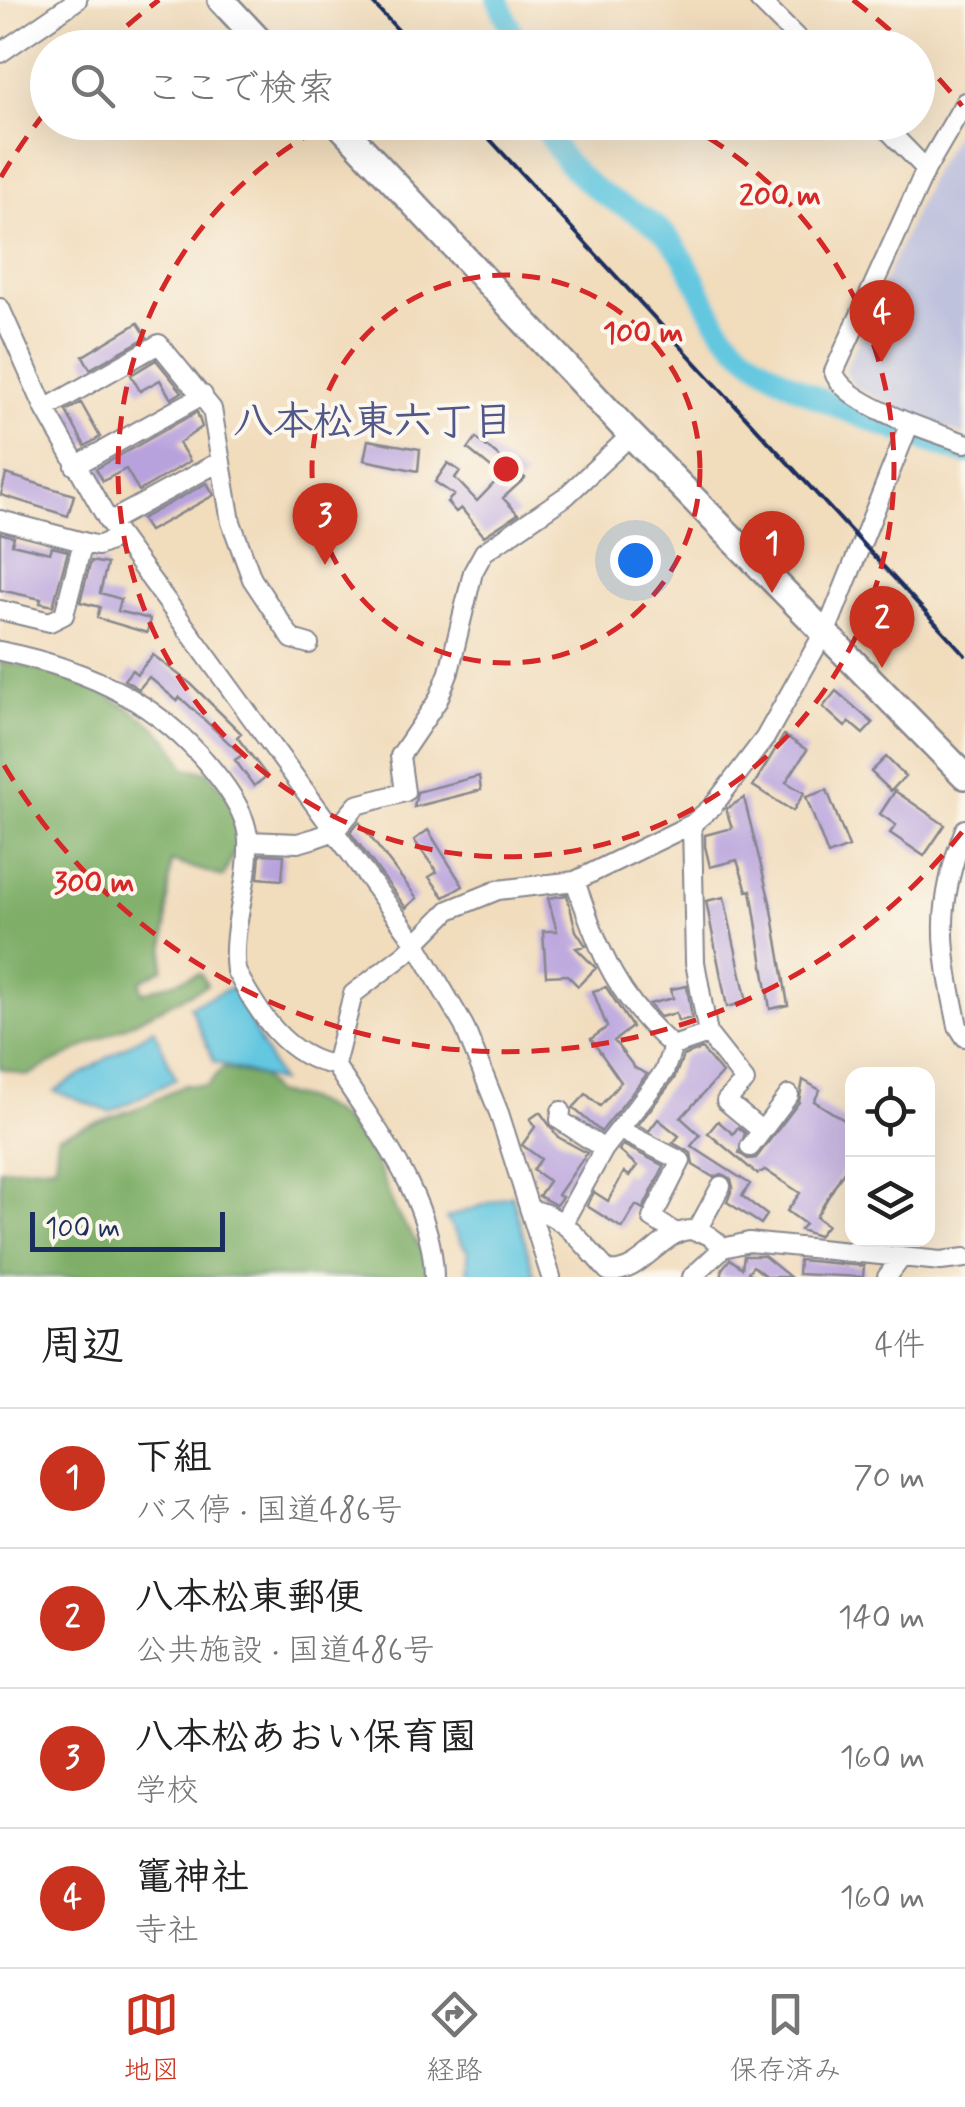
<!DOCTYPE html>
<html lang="ja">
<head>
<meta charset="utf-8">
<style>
	body { margin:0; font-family:Mynerve,"Klee One",sans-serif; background:#f6f6f6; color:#222 }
	.controls { position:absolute; right:30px; bottom:30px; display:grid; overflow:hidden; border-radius:20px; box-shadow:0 10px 40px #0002 }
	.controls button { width:90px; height:90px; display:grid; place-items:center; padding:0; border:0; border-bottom:2px solid #e0e0e0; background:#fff; color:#222; font:50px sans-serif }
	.scale { position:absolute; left:30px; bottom:25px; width:195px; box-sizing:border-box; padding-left:10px; border:5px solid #1b2f5e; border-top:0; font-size:28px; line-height:35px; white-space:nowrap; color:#1b2f5e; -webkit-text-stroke:8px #fbf7ec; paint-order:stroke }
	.you { position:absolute; left:635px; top:560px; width:35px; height:35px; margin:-25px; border:8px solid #fff; border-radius:50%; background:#1a73e8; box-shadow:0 0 0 15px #1a73e833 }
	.badge { display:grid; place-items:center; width:65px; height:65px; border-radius:50%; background:#c8321e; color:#fff; font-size:32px; font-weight:700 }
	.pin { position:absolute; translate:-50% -82px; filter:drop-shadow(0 2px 5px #0008) }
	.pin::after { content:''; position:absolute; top:52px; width:35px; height:30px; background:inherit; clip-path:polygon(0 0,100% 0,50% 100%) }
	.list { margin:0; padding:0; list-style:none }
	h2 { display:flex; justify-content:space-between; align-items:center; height:130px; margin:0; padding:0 40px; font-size:42px }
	h2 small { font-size:32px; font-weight:400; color:#767676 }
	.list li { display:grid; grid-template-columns:65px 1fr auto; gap:30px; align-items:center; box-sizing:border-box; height:140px; padding:0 40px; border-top:2px solid #e0e0e0 }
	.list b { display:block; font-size:38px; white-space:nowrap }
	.list p { margin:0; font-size:32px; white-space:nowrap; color:#767676 }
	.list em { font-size:32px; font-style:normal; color:#767676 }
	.icon { flex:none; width:55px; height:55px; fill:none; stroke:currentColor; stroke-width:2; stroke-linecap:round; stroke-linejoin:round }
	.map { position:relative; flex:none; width:965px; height:1277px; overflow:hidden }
	.search { position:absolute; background:#fff; box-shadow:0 10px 40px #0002; left:30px; right:30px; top:30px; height:110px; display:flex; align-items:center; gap:25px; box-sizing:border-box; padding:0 35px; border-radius:55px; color:#767676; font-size:38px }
	.sheet { height:690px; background:#fff }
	nav { display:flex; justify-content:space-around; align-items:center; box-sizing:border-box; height:140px; border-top:2px solid #e0e0e0; background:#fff; font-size:28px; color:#767676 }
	nav a { display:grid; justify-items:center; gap:5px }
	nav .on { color:#c8321e }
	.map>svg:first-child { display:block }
	.industrial { fill:#bfc2dd }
	.forest { fill:#7eae68; stroke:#4c6e63; stroke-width:2.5 }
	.water { fill:#63c7e0; stroke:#3f7b9f; stroke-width:2.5 }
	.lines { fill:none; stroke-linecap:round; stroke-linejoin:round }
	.river { stroke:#63c7e0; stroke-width:22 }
	.building { fill:#b8a2dd }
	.minor-casing { stroke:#86868d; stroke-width:22 }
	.highway-casing { stroke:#86868d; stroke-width:30 }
	.minor { stroke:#fff; stroke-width:18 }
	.highway { stroke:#fff; stroke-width:25 }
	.rail { stroke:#1b2f5e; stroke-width:4 }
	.ring { fill:none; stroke:#d62828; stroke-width:5; stroke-dasharray:18 12 }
	.labels { text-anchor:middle; stroke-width:8; stroke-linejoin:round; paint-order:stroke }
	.neighbourhood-label { font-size:40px; font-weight:bold; fill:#52578a; stroke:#fbf7ec }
	.centre { fill:#d62828; stroke:#fbf7ec; stroke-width:5 }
	.ring-label { font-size:30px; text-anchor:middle; font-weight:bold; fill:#d62828; stroke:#fbf7ec; stroke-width:8; stroke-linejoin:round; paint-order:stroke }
</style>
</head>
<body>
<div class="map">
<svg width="965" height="1277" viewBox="0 0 965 1277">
	<rect width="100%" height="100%" fill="#fbf7ec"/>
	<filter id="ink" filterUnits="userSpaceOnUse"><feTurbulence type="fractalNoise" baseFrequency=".01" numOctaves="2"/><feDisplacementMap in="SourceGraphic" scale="20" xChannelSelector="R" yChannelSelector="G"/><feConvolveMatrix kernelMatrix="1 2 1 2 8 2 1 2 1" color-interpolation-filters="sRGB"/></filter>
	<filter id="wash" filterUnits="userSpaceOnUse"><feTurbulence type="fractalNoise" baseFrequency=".0048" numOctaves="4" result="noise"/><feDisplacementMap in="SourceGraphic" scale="40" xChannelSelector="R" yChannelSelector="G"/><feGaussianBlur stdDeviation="2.25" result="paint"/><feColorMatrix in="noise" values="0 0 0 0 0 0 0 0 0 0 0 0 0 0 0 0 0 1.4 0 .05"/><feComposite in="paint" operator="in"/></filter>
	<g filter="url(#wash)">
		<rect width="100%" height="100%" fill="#f1dcbc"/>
		<path class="industrial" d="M965 119V436L889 405 853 385 845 370 934 169Z"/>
		<path class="forest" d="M0 662C56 668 166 710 184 768L209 772 227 796 243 834 223 877 171 861 163 969 140 981 142 993 200 973 207 985 27 1076 0 1068Z
			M223 1068 262 1077 273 1093C325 1098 358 1124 380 1172 387 1187 392 1208 402 1222 415 1240 428 1252 427 1277H0V1169L55 1165 58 1136 143 1106 185 1085 207 1086Z"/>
		<path class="water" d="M233 987 280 1082 214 1062 190 1006Z
			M154 1029 176 1079 110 1112 54 1091Z
			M512 1195 535 1277H468V1252L446 1218Z"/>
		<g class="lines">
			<path class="river" d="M498 0 519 48
				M542 122C555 151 574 174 600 192 621 207 645 215 664 233 692 261 700 300 723 331 768 389 895 431 965 454"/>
		</g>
		<g id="blocks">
			<path class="building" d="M138 323 147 337 90 369 83 356Z
				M156 360 182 392 171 399 160 380 140 391 131 375Z
				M81 403 100 437 85 446 66 411Z
				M197 412 202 427 179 443 190 461 139 491 126 469 103 481 96 469Z
				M476 438 525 478 503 498 518 514 484 536 461 508 456 512 447 502 454 495 435 482 448 463 460 471 455 478 477 501 501 476 468 449Z
				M368 440 420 449 418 471 364 460Z
				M6 474 74 495 68 516 1 495Z
				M207 483 214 495 149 531 141 519Z
				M0 533 14 537 12 544 50 553 52 547 68 551 53 606 40 603 41 599 0 590Z
				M91 561 107 564 100 593 121 599 118 611 150 619 147 633 97 618 100 607 80 602Z
				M153 655 191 684 241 733 237 737 267 776 254 786 235 760 242 755 180 697 177 701 149 677 139 689 124 680 132 670 137 674Z
				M836 691 873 723 863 734 849 722 845 727 823 707Z
				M784 735 807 750 786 782 804 793 793 811 753 786Z
				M886 757 905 776 891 791 871 772Z
				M479 776 481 790 414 807 417 792Z
				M827 790 849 847 828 855 806 797Z
				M895 791 945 825 924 856 890 833 896 825 880 814Z
				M744 798 772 910 788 1005 770 1009 751 890 747 891 737 860 710 867 705 846V835L732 828 726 809Z
				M359 822 417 898 406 908 350 832Z
				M428 830 463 886 444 897 429 877 437 872 414 840Z
				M260 854 284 855 282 880 258 878Z
				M567 895 576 931 586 946 576 948 596 968 578 986 567 975 546 976 543 931H557L548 898Z
				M724 897 747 1002 727 1007 706 901Z
				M687 986 692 1018 678 1021 676 1013 660 1017 649 1004 673 998 671 989Z
				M606 987 632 1027 614 1041 635 1068 647 1074 601 1132 573 1108 586 1094 600 1106 621 1082 591 1039 607 1027 593 991Z
				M702 1049 722 1073 681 1118 700 1135 691 1146 750 1184 742 1196 767 1215 761 1224 727 1202 733 1187 731 1179 722 1174 713 1177 693 1165 691 1153 673 1143 679 1136 658 1119 649 1131 638 1125 674 1079 683 1056Z
				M803 1080 820 1090 814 1101 852 1125V1158L816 1217 827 1225 818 1236 800 1230 805 1224 787 1211 800 1193 765 1170 757 1174 708 1133 718 1121 733 1134 738 1127 745 1133 739 1153 748 1159 756 1158 799 1102Z
				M540 1112 558 1137 587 1153 558 1195 562 1197 556 1205 539 1196 549 1181 533 1170 541 1159 522 1145 535 1127 530 1119Z
				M623 1145 664 1166 643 1209 636 1205 622 1228 587 1206 594 1192 608 1201 624 1172 629 1176 637 1166 619 1150Z
				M744 1256H764L790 1277H767L753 1266 748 1272 755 1277H722V1269L730 1259 742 1268Z
				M799 1260 864 1266 863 1277 798 1274Z"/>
		</g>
	</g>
	<g filter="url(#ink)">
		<use href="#blocks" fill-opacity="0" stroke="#86868d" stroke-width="2.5"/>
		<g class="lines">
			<g class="minor-casing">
				<path id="minor" d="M759 0 807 48
					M0 53 77 0
					M965 102 926 169 834 372C843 404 935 433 965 443
					M880 122 926 169
					M0 308 45 409 109 522 415 942 464 1026 499 1113 551 1277
					M45 409 159 344 212 409 231 522 252 579 292 639 309 644
					M75 466 203 395
					M0 520 98 546 119 537
					M109 522 219 462
					M0 610 50 622 64 615 83 542
					M0 651C92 670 162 703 220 779 233 796 248 819 248 841 250 884 230 928 236 971 258 1013 287 1058 335 1065
					M692 824 695 962 708 1034 745 1081 726 1101 762 1131
					M965 829C935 907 941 946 958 1026L965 1037
					M248 841 298 843 315 838 335 831 357 805 405 792 400 756 438 700 449 672 473 572 484 552 566 496 631 435
					M575 881C600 951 615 997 673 1046L708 1034
					M561 1111 560 1120 604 1149
					M620 1130 681 1161 652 1218 676 1233
					M750 1147 789 1095
					M530 1210C563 1212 587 1249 608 1271 651 1277 675 1195 723 1248
					M563 1223 604 1149 664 1072 673 1046
					M696 1232 721 1186
					M434 1277C433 1199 375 1128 335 1065L353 994 405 954 449 910 498 890 575 881 692 824 713 806 765 738 830 622 909 425
					M692 1277 723 1248 749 1242 941 1261 965 1258
					M887 1277 902 1257"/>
			</g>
			<g class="highway-casing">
				<path id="highway" d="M221 0 266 48
					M337 122 631 435 965 776"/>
			</g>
			<use href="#minor" class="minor"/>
			<use href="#highway" class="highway"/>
			<path class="rail" d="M370 0 415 48
				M474 122 965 655"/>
		</g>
	</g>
	<g class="ring">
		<circle cx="506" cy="469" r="194"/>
		<path d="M682 123A388 388 0 1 1 330 123"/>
		<path d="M962 832A583 583 0 0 1 1 760M1 177A583 583 0 0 1 47 110M105 46A583 583 0 0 1 159 0M853 0A583 583 0 0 1 907 46M918 57A583 583 0 0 1 962 106"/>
	</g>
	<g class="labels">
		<g class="neighbourhood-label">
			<text x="373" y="434">八本松東六丁目</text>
		</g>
	</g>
	<circle cx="506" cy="469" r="15" class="centre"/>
	<g class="ring-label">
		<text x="780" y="205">200 m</text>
		<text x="643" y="342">100 m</text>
		<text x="94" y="892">300 m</text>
	</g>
</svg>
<div class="controls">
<button><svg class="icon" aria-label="locate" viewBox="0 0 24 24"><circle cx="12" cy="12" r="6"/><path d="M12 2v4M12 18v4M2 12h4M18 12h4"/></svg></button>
<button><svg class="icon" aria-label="layers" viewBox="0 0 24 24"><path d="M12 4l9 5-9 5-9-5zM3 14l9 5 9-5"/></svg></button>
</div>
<div class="scale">100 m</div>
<div class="you"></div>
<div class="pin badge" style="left:772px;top:593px">1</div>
<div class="pin badge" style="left:882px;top:668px">2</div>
<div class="pin badge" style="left:325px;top:565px">3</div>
<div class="pin badge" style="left:882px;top:362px">4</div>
<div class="search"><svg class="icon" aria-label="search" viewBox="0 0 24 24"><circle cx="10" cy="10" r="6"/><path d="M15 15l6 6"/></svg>ここで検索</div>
</div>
<section class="sheet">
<h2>周辺<small>4件</small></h2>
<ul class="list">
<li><span class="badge">1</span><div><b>下組</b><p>バス停 · 国道486号</p></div><em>70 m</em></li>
<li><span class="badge">2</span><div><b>八本松東郵便</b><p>公共施設 · 国道486号</p></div><em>140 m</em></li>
<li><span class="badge">3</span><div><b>八本松あおい保育園</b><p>学校</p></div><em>160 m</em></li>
<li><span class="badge">4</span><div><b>竃神社</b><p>寺社</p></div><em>160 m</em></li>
</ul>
</section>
<nav>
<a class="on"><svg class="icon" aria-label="map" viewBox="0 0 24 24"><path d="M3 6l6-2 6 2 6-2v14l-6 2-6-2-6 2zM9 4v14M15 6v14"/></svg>地図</a>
<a><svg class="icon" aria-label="directions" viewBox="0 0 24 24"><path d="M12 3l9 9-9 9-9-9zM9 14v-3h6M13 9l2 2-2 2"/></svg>経路</a>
<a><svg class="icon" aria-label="saved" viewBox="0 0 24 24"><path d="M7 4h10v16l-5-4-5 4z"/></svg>保存済み</a>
</nav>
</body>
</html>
